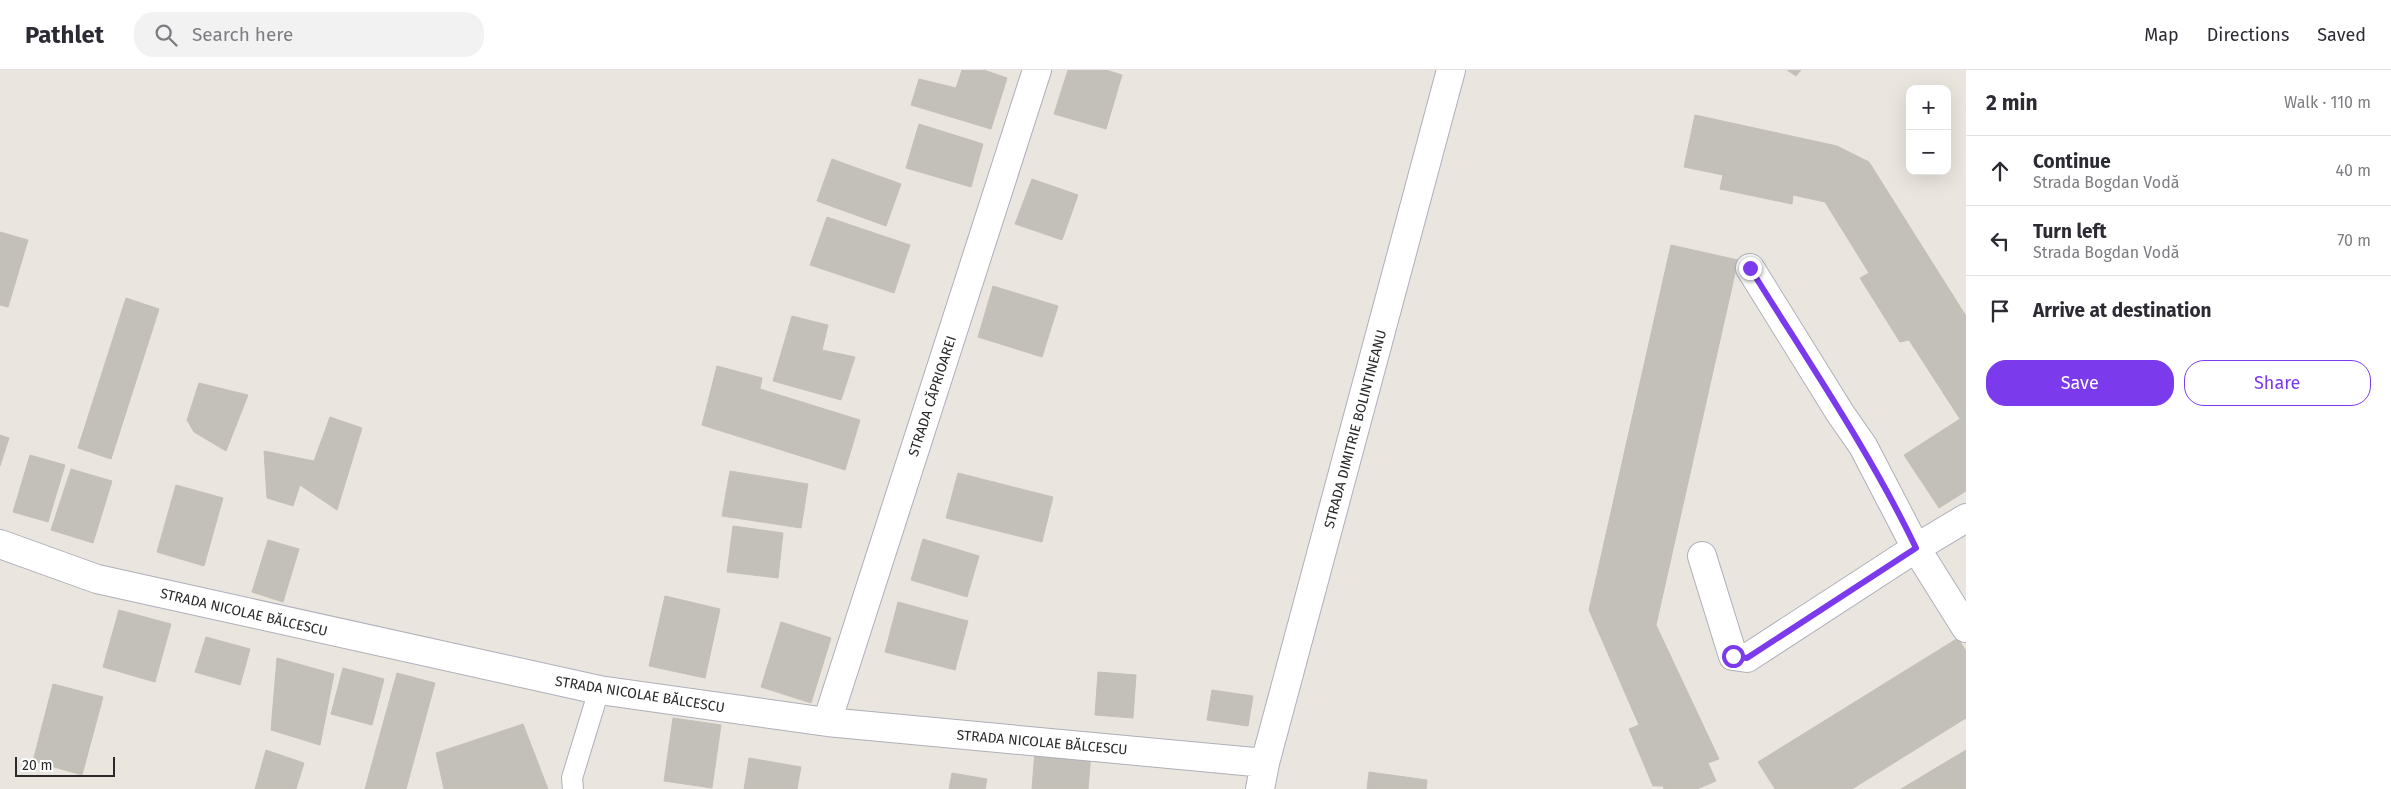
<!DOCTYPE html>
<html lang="en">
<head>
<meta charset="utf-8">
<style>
	body { margin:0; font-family:"Fira Sans",sans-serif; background:#f2f2f3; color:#2b2b33 }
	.controls { position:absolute; right:15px; top:15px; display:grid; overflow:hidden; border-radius:10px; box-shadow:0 5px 20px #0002 }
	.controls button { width:45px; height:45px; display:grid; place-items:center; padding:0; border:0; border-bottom:1px solid #e1e1e2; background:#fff; color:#2b2b33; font:25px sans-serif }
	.scale { position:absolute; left:15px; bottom:12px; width:100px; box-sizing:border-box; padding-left:5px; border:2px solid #2a2a2a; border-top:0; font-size:14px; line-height:18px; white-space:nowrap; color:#2a2a2a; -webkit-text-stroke:4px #fff; paint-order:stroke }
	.stop { position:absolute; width:15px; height:15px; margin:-11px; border:4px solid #7c3aed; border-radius:50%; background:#fff }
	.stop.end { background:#7c3aed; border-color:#fff; box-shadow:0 1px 5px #0008 }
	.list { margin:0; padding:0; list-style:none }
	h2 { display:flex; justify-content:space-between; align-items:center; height:65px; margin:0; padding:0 20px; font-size:21px }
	h2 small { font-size:16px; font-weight:400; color:#7c7c81 }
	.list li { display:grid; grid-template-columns:32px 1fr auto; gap:15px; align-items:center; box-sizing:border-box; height:70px; padding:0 20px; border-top:1px solid #e1e1e2 }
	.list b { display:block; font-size:19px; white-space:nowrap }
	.list p { margin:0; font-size:16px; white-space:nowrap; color:#7c7c81 }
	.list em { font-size:16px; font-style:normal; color:#7c7c81 }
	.actions { display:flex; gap:10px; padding:15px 20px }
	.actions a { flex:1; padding:11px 0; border:1px solid #7c3aed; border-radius:20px; text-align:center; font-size:18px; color:#7c3aed }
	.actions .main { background:#7c3aed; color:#fff }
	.icon { flex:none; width:28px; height:28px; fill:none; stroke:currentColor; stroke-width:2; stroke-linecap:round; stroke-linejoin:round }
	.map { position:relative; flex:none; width:1966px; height:719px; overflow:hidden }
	header { display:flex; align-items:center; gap:30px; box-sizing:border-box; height:70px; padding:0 25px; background:#fff; border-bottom:1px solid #e1e1e2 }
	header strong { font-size:24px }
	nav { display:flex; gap:28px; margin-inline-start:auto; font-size:18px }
	.search { width:350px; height:45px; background:#f2f2f3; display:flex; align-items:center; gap:12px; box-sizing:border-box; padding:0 18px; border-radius:20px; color:#7c7c81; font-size:19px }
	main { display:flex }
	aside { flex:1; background:#fff }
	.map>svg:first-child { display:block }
	.building { fill:#c3bfb9; stroke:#c6c1b7 }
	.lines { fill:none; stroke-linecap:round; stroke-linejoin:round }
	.service-casing { stroke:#aeafb9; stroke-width:22 }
	.minor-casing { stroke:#aeafb9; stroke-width:30 }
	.service { stroke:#fff; stroke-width:20 }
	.minor { stroke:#fff; stroke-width:28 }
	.route { stroke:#7c3aed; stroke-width:6 }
	.labels { text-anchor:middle; stroke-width:4.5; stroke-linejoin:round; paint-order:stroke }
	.street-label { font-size:14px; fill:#2a2a2a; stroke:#fff }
</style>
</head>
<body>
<header>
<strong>Pathlet</strong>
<div class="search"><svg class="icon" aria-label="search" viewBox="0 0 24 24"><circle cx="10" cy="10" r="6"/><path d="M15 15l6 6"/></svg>Search here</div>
<nav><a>Map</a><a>Directions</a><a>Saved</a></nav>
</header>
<main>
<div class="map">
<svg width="1966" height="719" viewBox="0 0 1966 719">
	<rect width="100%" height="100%" fill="#eae5de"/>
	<path class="building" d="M962 0H984L1007 8 991 59 911 35 919 9 956 18Z
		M1068 0H1106L1122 5 1106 59 1054 44Z
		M1787 0H1801L1796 6Z
		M1695 45 1837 76 1825 132 1793 125 1792 134 1720 119 1723 105 1684 97Z
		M919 54 983 74 971 117 906 98Z
		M1837 76 1869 92 1966 246V421L1939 438 1904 385 1960 349 1909 270 1900 272 1860 208 1869 203 1825 132Z
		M832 89 901 114 886 156 817 131Z
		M1032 109 1078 125 1062 170 1015 154Z
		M827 147 910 175 894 223 810 195Z
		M0 162 28 170 8 237 0 235Z
		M1671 175 1738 190 1656 555 1589 540Z
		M993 216 1058 236 1042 287 978 267Z
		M126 228 159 239 111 389 78 378Z
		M792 246 828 255 822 280 855 287 841 330 773 311Z
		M717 296 762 308 760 319 860 350 845 400 702 355Z
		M199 313 248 325 226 381 194 362 187 350Z
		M330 347 362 358 337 440 300 415 293 436 267 428 264 381 314 391Z
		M0 365 9 368 0 396Z
		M30 385 65 395 48 452 13 442Z
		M71 399 112 411 93 473 51 460Z
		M730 401 808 414 801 458 722 446Z
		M958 403 1053 427 1042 472 946 448Z
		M176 415 223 428 204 496 157 482Z
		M733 456 783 463 778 508 727 502Z
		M923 469 979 486 967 527 911 510Z
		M268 470 299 479 283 532 252 522Z
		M665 526 720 539 705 608 649 596Z
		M898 532 968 551 955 600 885 582Z
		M119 540 171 554 155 612 103 597Z
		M1589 540 1656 555 1719 689 1708 693 1716 711 1697 719H1664L1663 716H1653L1629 659 1639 655Z
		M781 552 831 568 811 633 761 617Z
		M206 567 250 579 240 615 195 602Z
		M1958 568 1966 581V648L1852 719H1775L1758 692Z
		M277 588 334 604 320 675 271 660Z
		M343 598 384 609 372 655 331 644Z
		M1098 602 1136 605 1133 648 1095 645Z
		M397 603 435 613 406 719H365Z
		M53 614 103 627 82 705 33 691Z
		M1212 620 1253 626 1248 656 1207 650Z
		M673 648 721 655 712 718 664 711Z
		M523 654 548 719H444L436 683Z
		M266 680 304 693 296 719H255Z
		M1035 680 1091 684 1088 719H1032Z
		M1966 680V719H1901Z
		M749 688 801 697 797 719H744Z
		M1369 702 1427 710 1426 719H1367Z
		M952 703 987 709 985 719H949Z"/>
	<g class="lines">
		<g class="service-casing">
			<path id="service" d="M573 719 572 708 599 620"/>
		</g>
		<g class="minor-casing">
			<path id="minor" d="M1750 198 1840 343 1863 376 1916 478 1966 558
				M0 474 97 509 599 620 827 652 1265 693
				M1702 486 1733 586 1747 588 1916 478 1966 448
				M827 652 1037 0
				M1260 719 1265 693 1451 0"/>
		</g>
		<use href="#service" class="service"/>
		<use href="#minor" class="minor"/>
	</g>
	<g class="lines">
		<path class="route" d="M1733 586 1747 588 1916 478C1869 380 1807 290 1750 198"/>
	</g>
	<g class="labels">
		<g class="street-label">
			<text transform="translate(932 326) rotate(-72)" y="5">STRADA CĂPRIOAREI</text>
			<text transform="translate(1355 359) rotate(-75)" y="5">STRADA DIMITRIE BOLINTINEANU</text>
			<text transform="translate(244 542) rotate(13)" y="5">STRADA NICOLAE BĂLCESCU</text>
			<text transform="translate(640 624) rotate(9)" y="5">STRADA NICOLAE BĂLCESCU</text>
			<text transform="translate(1042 672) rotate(5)" y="5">STRADA NICOLAE BĂLCESCU</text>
		</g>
	</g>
</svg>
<div class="controls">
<button>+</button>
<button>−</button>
</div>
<div class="scale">20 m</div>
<div class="stop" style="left:1733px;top:586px"></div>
<div class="stop end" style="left:1750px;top:198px"></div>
</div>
<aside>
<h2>2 min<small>Walk · 110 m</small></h2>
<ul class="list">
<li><svg class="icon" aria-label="ahead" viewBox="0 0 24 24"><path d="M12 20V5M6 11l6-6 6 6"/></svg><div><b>Continue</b><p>Strada Bogdan Vodă</p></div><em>40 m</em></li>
<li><svg class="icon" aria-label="left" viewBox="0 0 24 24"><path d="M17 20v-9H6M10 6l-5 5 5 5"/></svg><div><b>Turn left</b><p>Strada Bogdan Vodă</p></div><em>70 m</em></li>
<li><svg class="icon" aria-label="arrive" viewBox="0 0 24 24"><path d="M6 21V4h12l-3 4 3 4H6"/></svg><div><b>Arrive at destination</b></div></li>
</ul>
<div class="actions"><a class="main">Save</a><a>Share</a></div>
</aside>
</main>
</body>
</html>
